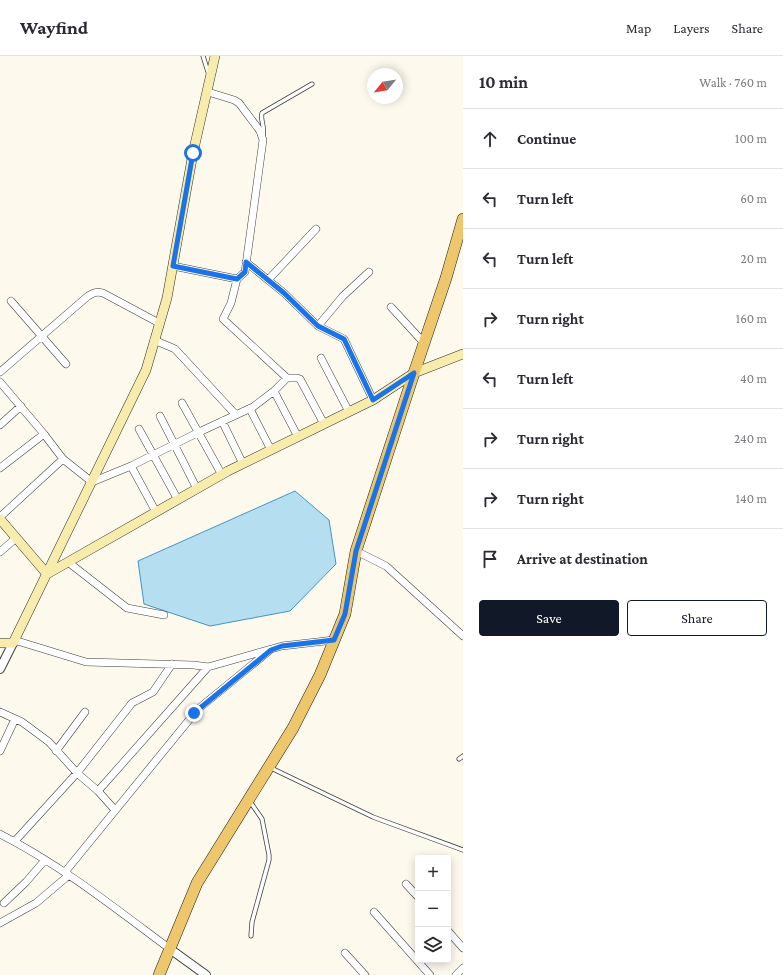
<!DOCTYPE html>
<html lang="en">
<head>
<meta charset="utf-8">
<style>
	body { margin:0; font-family:"Crimson Pro",serif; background:#f7f7f7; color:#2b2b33 }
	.controls { position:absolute; right:12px; bottom:12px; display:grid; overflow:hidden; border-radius:4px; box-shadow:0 2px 10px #0003 }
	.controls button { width:36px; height:36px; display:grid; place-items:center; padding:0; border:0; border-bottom:1px solid #e1e1e2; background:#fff; color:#2b2b33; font:20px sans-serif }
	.compass { position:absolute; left:367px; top:12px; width:36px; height:36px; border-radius:50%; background:#fff; box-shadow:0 2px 10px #0003; rotate:240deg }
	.stop { position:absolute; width:12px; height:12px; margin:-9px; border:3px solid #1a73e8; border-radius:50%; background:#fff }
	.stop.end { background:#1a73e8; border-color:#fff; box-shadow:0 1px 4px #0008 }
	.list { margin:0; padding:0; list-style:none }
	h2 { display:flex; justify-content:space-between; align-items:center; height:52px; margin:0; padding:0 16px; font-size:17px }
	h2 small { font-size:13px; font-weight:400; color:#7c7c81 }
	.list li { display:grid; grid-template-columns:26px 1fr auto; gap:12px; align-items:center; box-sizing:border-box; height:60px; padding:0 16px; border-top:1px solid #e1e1e2 }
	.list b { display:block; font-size:15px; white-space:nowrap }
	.list em { font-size:13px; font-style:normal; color:#7c7c81 }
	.actions { display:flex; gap:8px; padding:12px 16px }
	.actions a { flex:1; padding:9px 0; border:1px solid #111827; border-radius:4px; text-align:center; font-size:14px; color:#111827 }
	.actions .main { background:#111827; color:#fff }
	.icon { flex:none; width:22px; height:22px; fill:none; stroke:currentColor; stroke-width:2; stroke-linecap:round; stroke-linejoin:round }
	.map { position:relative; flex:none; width:463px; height:919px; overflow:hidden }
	header { display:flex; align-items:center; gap:24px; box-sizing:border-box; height:56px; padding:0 20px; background:#fff; border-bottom:1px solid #e1e1e2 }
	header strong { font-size:19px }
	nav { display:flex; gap:22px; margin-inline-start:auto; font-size:14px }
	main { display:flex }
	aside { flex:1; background:#fff }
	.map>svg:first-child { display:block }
	.water { fill:#b5def1; stroke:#4296c2 }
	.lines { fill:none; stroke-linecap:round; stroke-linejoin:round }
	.service-casing { stroke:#3f3f3f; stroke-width:5 }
	.minor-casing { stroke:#3f3f3f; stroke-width:8 }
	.tertiary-casing { stroke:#3f3f3f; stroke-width:10 }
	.secondary-casing { stroke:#2e2e2e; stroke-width:10 }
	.primary-casing { stroke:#1d1d1d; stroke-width:12 }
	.service { stroke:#fff; stroke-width:3.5 }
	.minor { stroke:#fff; stroke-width:7 }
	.tertiary { stroke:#fff; stroke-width:8 }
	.secondary { stroke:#f8ecad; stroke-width:9 }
	.primary { stroke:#eec76d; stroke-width:11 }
	.route { stroke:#1a73e8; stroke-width:5 }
</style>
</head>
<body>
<header>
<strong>Wayfind</strong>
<nav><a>Map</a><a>Layers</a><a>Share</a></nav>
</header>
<main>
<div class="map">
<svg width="463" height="919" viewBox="0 0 463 919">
	<rect width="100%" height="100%" fill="#fef9ed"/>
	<path class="water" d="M295 435 329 464 336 508 290 555 210 570 144 548 138 505Z"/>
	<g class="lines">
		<g class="service-casing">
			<path id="service" d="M203 0 208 16
				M263 79C265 69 260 65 262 57L312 28
				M459 703 463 700
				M271 712 373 761 463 794
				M249 744 262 763 269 799V804L252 866 251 880"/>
		</g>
		<g class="minor-casing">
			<path id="minor" d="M208 36 234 44 239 47 260 75 263 84 245 216 237 223
				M246 206 284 237 318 270 343 240 369 216
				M268 224 316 173
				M11 245 66 308
				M391 251 424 287
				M318 270 344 283 373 344
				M154 284 175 293 236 359
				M321 302 349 356
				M0 316 88 240C93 237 96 235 103 237L159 267
				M287 322H297L300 323 324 368
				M0 326 44 378 63 403 92 426 131 410 197 377 253 351 274 335 287 322 223 263 231 247 237 223 173 210
				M274 335 298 381
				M182 347 222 419
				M250 353 271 394
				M160 360 197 433
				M222 365 243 408
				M0 369 21 350
				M139 373 178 444
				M131 410 156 456
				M0 412 44 378
				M0 461 63 403
				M356 495 386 510 463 580
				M0 496 16 482
				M68 506 127 552 164 559
				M14 584 86 606 194 609 208 611 282 590 334 584
				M0 656 22 666 49 686 77 717 98 735 208 611
				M0 695 15 663
				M56 695 85 656
				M98 735 115 754
				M0 778C61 809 115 852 170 893
				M15 785 77 717 132 647 153 636 172 608
				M65 816 198 653 269 595
				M406 828 418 841
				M4 847 26 826 45 804
				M374 856 430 919
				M0 867 36 847 69 819
				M448 875 463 892
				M345 897 365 919
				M456 919 463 912"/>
		</g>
		<g class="tertiary-casing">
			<path id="tertiary" d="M0 613 13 587
				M170 893 206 919"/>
		</g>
		<g class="secondary-casing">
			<path id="secondary" d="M0 463 47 518 228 415 373 344 414 317 463 298
				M0 587H13L146 314 167 242 193 97 215 0"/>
		</g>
		<g class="primary-casing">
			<path id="primary" d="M159 919 197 827 293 672 320 619 345 558 356 495 414 317 446 222 463 163"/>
		</g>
		<use href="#service" class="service"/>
		<use href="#minor" class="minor"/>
		<use href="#tertiary" class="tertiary"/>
		<use href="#secondary" class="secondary"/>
		<use href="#primary" class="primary"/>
	</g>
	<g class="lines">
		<path class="route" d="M193 97 173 210 237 223 245 216 246 206 284 237 318 270 344 283 373 344 414 317 356 495 345 558 334 584 282 590 271 594 194 657"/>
	</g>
</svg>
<div class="controls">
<button>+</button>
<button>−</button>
<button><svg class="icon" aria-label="layers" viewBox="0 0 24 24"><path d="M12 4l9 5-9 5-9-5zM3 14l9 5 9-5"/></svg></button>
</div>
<svg class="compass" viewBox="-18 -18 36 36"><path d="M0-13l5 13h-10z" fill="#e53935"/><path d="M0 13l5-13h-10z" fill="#7c7c81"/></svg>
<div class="stop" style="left:193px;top:97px"></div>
<div class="stop end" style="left:194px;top:657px"></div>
</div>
<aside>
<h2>10 min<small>Walk · 760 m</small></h2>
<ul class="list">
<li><svg class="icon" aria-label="ahead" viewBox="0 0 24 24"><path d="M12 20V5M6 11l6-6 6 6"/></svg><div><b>Continue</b></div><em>100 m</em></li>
<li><svg class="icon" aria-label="left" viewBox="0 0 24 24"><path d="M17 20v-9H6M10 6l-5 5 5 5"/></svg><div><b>Turn left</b></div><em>60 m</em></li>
<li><svg class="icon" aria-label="left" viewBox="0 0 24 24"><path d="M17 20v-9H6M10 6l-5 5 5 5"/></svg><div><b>Turn left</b></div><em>20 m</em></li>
<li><svg class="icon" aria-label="right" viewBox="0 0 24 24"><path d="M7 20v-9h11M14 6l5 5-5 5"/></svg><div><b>Turn right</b></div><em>160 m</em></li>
<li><svg class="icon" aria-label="left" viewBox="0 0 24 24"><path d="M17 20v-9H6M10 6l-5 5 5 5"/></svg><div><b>Turn left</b></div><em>40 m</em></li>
<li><svg class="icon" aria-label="right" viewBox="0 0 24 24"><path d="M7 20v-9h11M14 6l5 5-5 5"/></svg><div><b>Turn right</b></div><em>240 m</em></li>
<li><svg class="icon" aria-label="right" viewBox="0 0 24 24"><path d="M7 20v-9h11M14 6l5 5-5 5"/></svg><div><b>Turn right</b></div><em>140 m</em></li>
<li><svg class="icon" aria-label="arrive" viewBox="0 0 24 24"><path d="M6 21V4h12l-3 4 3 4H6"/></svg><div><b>Arrive at destination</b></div></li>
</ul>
<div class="actions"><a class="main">Save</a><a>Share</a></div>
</aside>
</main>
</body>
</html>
